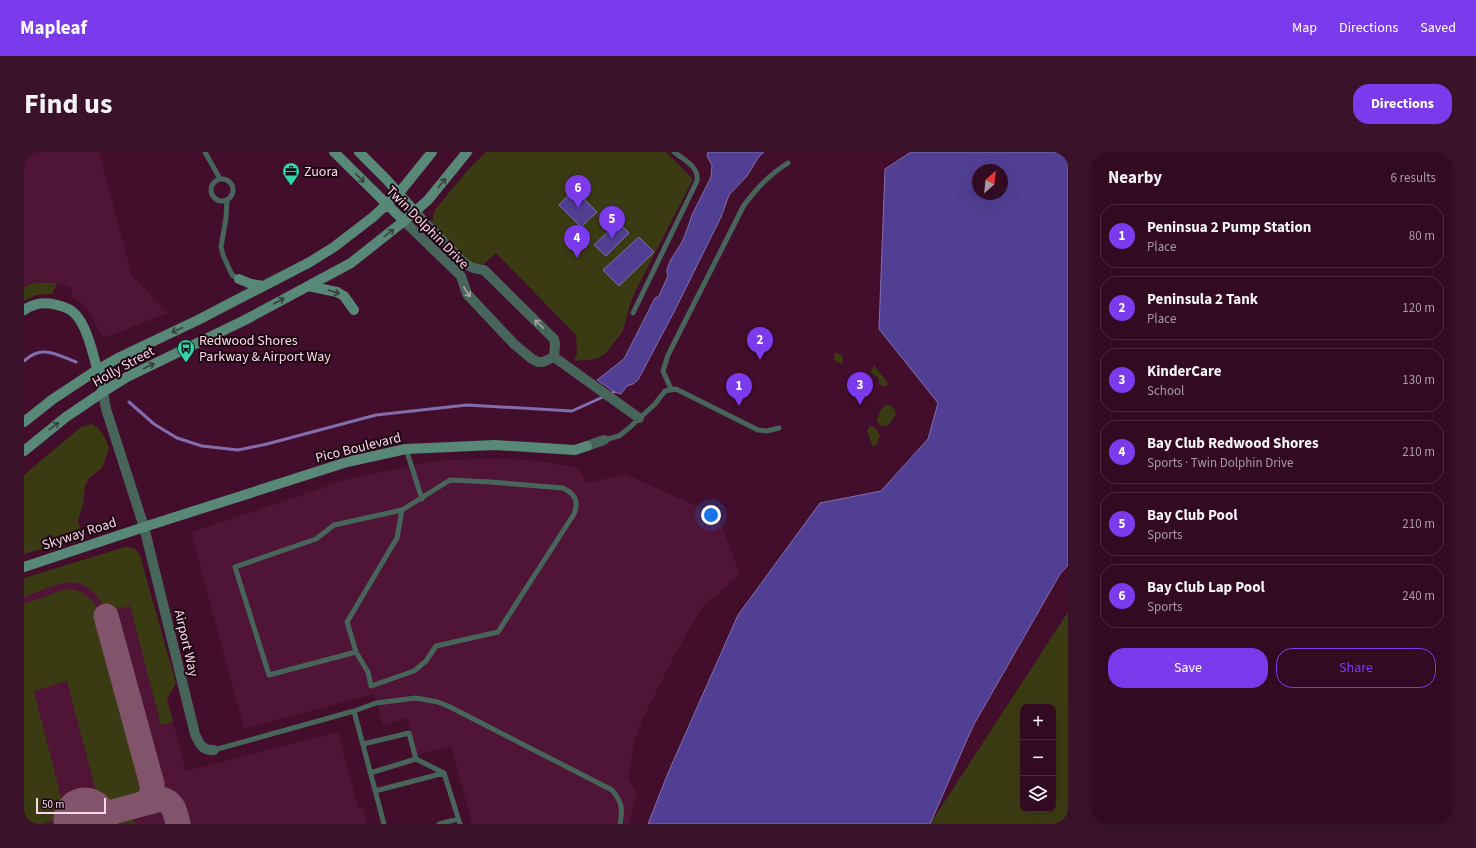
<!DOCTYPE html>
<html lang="en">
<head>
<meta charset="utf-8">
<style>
	body { margin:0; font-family:"Source Sans 3",sans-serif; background:#3a132a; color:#f1f3f6 }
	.controls { position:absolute; right:12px; bottom:12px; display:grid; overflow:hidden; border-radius:8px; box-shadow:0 4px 16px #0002 }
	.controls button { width:36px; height:36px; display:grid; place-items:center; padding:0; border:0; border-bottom:1px solid #4d2b3f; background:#320a21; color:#f1f3f6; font:20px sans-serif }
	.compass { position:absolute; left:948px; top:12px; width:36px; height:36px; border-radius:50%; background:#320a21; box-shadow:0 4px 16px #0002; rotate:27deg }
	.scale { position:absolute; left:12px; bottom:10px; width:70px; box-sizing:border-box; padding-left:4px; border:2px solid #fad7e6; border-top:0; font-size:11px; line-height:14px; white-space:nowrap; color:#fad7e6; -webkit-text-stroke:3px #1c0612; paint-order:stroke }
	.you { position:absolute; left:687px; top:363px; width:14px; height:14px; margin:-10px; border:3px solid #fff; border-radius:50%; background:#1a73e8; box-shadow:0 0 0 6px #1a73e833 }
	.badge { display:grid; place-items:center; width:26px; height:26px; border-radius:50%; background:#7c3aed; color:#fff; font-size:13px; font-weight:700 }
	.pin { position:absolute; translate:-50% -33px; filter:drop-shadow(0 1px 2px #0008) }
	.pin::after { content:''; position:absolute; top:21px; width:14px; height:12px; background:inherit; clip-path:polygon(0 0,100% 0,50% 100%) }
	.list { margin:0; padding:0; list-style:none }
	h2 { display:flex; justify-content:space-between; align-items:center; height:52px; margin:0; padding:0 16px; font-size:17px }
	h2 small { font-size:13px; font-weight:400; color:#a89aa5 }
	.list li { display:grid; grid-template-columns:26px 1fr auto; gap:12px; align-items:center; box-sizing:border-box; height:64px; margin:0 8px 8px; padding:0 8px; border:1px solid #4d2b3f; border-radius:16px }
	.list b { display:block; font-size:15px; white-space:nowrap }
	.list p { margin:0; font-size:13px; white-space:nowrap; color:#a89aa5 }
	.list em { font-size:13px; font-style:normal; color:#a89aa5 }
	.actions { display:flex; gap:8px; padding:12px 16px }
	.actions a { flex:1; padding:9px 0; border:1px solid #7c3aed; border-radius:16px; text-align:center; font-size:14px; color:#7c3aed }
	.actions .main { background:#7c3aed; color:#fff }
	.icon { flex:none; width:22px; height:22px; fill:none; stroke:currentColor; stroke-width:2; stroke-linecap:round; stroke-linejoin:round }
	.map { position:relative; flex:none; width:1044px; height:672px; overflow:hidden; border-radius:16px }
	header { display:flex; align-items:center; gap:24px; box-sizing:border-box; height:56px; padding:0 20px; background:#7c3aed; color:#fff }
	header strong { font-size:19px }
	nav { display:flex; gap:22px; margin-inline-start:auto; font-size:14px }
	.intro { display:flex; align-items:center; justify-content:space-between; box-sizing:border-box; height:96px; padding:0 24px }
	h1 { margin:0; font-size:28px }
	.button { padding:10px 18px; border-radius:16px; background:#7c3aed; color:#fff; font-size:14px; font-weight:700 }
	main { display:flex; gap:24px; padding:0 24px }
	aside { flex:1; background:#320a21; border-radius:16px; box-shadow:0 4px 16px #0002 }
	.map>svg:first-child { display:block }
	.built { fill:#4f1436 }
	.green { fill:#3b3b13; fill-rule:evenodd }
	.water { fill:#513f93; stroke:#846dac; fill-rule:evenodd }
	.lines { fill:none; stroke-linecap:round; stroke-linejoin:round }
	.stream { stroke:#846dac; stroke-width:3 }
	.taxiway { stroke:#82546c; stroke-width:25 }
	.runway { stroke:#82546c; stroke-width:63 }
	.lane { stroke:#47655a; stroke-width:5 }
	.street { stroke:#47655a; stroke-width:10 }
	.secondary { stroke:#588877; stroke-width:10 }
	.oneway { stroke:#37403f }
	.oneway2 { stroke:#a9a4a7 }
	.labels { text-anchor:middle; stroke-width:4; stroke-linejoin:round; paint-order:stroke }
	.poi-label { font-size:14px; fill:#fad7e6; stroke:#1c0612; text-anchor:start }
	.street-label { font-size:14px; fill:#fad7e6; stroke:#1c0612 }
</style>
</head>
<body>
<header>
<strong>Mapleaf</strong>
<nav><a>Map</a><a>Directions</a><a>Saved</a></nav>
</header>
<div class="intro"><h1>Find us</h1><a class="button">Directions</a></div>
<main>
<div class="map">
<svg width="1044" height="672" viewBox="0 0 1044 672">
	<rect width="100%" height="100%" fill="#420e2c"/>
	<path class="built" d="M0 0H75L108 124 144 161 80 186 61 155 48 144 47 136 33 131H10L0 135Z
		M450 307H490L523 310 554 316 563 331 602 322 694 364 716 422 677 457 650 504 619 566 611 588 604 626 613 640 605 672H448L427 594 393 603 383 566 359 573 350 542 220 577 167 380 324 327 410 309Z
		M102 395 110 396 116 404 152 531 143 547 162 619 314 580 334 656 338 655 343 672H0V426Z"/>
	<path class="green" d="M462 0H642L669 27 611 140 606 152 599 179 581 202 572 207 550 209 553 201 552 183 472 101 460 112H448L408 73 410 59 443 19Z
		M10 131H33L28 142 12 143 0 149V135Z
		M812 201 818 203 819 213 810 208V203Z
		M850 213 864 231 862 235 855 232V226L847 221Z
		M862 253H865L870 256 872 262 865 273 857 274 853 269C854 262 856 257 862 253Z
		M68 272C78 277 81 286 85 296L78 316 65 326 61 334 59 352 54 369 59 385 0 402V323L57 275Z
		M846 273 852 277 857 285 854 286V291L849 295 843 279Z
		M101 395 110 396 116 404 152 531 143 547 149 570 137 573 106 454 83 460C62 416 35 431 0 445V426Z
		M42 437C57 437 68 446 75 459L118 626C120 648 92 651 76 655L43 529 10 539 42 665 18 672H3L0 667V452Z
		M1044 460V672H906ZM999 555H1029V657H999Z
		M103 667H107L113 672H87Z"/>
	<path class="water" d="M684 0H740L734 6 723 24 705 43 697 65 650 160 614 228 609 232 603 234 597 242 590 240 573 228 600 207 631 146 635 144 644 124C643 121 643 121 643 118 645 108 653 99 658 90 662 81 665 72 668 63L687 25 688 13 683 4Z
		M887 0H1044V413L1036 422 949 574 906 672H624L644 621 714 463 796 351 857 339 904 287 914 251 855 177 861 17ZM954 18H978V42H954Z
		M550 37 573 60 557 75 535 53Z
		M594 70 605 81 582 104 570 93Z
		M615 85 630 100 595 134 579 118Z"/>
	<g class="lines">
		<path class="stream" d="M0 209C18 192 33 203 52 210
			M105 250 130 272 153 286 178 294 214 298 243 292 352 263 443 253 548 259 590 240"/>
		<path class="taxiway" d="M82 464 128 632C129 641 127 647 118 652
			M43 672 137 647C150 650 151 660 154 672"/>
		<path class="runway" d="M61 667 63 672"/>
		<path class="lane" d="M181 0 196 27
			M187 38a11 11 0 1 1 22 0a11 11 0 1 1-22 0Z
			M203 48 202 66 197 95 199 103 208 123 215 127
			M609 161 673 29C675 14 660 8 650 0
			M647 237 639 219 644 203 720 53C734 35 745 23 764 11
			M580 288 595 284 605 276 631 252 641 239 652 237 734 278 743 279 755 276
			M382 297 398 347
			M332 500 344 520 347 534 390 519 402 509 412 494 474 480 550 362C555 349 551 342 539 336L467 330 426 328 378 358 310 373 292 387 211 415 245 523 332 500 323 470 373 386 378 358
			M330 559 360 672
			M339 592 385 581 392 607 346 621
			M190 598 330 559 352 551 392 546 414 550 426 555 588 638C598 650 599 656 596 672
			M392 607 420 621
			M351 639 420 621 436 672
			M415 672 434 667"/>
		<path class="street" d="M380 69 437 124 443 142 490 192 508 207 514 210H519L530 205 531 192 530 187 460 118C450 117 445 115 438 109L391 60
			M530 205 615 266
			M79 240 82 257 120 375 171 582C175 592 179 599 190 598
			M563 294 580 288"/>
		<path class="secondary" d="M310 0 380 69
			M335 0 363 28 391 60
			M215 127 227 132 240 134
			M284 134 313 140 320 144 330 158
			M0 158C9 152 19 150 29 152 36 154 44 155 49 160 65 172 73 220 79 240
			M0 270 29 247 73 218 94 206 174 168 286 110 310 95 349 65 375 41 408 0
			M0 299 42 265 79 240 103 225 221 168 327 111 380 69 404 48 443 0
			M0 415 120 375 323 310 382 297 471 293 551 298 563 294"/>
	</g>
	<defs><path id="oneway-shaft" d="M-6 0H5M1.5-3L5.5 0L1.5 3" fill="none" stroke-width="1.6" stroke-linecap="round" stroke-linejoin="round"/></defs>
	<g class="oneway">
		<use href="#oneway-shaft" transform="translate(336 26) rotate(45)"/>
		<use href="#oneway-shaft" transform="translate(418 31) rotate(-50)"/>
		<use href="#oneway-shaft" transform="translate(365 81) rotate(-38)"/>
		<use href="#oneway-shaft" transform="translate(310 140) rotate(19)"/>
		<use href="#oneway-shaft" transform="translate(255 149) rotate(-28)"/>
		<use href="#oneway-shaft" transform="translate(153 178) rotate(155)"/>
		<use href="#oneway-shaft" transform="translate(125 214) rotate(-26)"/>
		<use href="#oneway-shaft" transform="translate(30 274) rotate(-37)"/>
	</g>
	<g class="oneway2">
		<use href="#oneway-shaft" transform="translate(443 140) rotate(57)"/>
		<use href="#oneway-shaft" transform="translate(515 172) rotate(-136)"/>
	</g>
	<defs>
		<g id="office-pin" transform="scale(0.9)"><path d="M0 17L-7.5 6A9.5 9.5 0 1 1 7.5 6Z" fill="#32d4a8" stroke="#1c0612"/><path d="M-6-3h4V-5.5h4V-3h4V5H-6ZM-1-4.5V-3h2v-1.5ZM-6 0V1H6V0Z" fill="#111"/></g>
		<g id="bus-pin" transform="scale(0.9)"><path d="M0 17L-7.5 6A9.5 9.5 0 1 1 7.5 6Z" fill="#32d4a8" stroke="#1c0612"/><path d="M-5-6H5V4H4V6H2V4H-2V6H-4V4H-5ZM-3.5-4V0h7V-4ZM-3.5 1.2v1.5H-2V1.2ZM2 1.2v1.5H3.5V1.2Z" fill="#111"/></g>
	</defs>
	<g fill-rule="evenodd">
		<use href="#office-pin" x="267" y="19"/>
		<use href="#bus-pin" x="162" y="196"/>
	</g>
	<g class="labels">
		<g class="poi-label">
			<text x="280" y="24">Zuora</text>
			<text x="175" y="193">Redwood Shores<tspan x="175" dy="16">Parkway &amp; Airport Way</tspan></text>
		</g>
		<g class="street-label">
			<text transform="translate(404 75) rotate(45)" y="5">Twin Dolphin Drive</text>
			<text transform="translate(99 214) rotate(-29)" y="5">Holly Street</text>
			<text transform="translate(334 295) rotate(-14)" y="5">Pico Boulevard</text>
			<text transform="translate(55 381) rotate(-18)" y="5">Skyway Road</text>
			<text transform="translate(163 491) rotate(77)" y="5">Airport Way</text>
		</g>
	</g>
</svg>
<div class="controls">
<button>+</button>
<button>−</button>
<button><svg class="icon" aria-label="layers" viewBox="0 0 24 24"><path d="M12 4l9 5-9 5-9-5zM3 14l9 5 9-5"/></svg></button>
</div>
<svg class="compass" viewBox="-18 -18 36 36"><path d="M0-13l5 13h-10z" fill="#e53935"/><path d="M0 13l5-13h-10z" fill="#a89aa5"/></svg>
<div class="scale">50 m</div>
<div class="you"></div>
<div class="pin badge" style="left:715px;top:254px">1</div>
<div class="pin badge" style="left:736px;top:208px">2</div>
<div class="pin badge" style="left:836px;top:253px">3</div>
<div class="pin badge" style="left:553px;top:106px">4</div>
<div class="pin badge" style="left:588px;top:87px">5</div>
<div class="pin badge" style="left:554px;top:56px">6</div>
</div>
<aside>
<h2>Nearby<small>6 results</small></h2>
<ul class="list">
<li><span class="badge">1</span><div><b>Peninsua 2 Pump Station</b><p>Place</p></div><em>80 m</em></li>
<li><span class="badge">2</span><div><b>Peninsula 2 Tank</b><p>Place</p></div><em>120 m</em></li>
<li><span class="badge">3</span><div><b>KinderCare</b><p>School</p></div><em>130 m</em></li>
<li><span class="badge">4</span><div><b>Bay Club Redwood Shores</b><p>Sports · Twin Dolphin Drive</p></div><em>210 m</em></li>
<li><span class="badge">5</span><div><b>Bay Club Pool</b><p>Sports</p></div><em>210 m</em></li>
<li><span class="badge">6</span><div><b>Bay Club Lap Pool</b><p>Sports</p></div><em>240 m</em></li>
</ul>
<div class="actions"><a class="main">Save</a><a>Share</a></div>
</aside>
</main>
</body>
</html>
